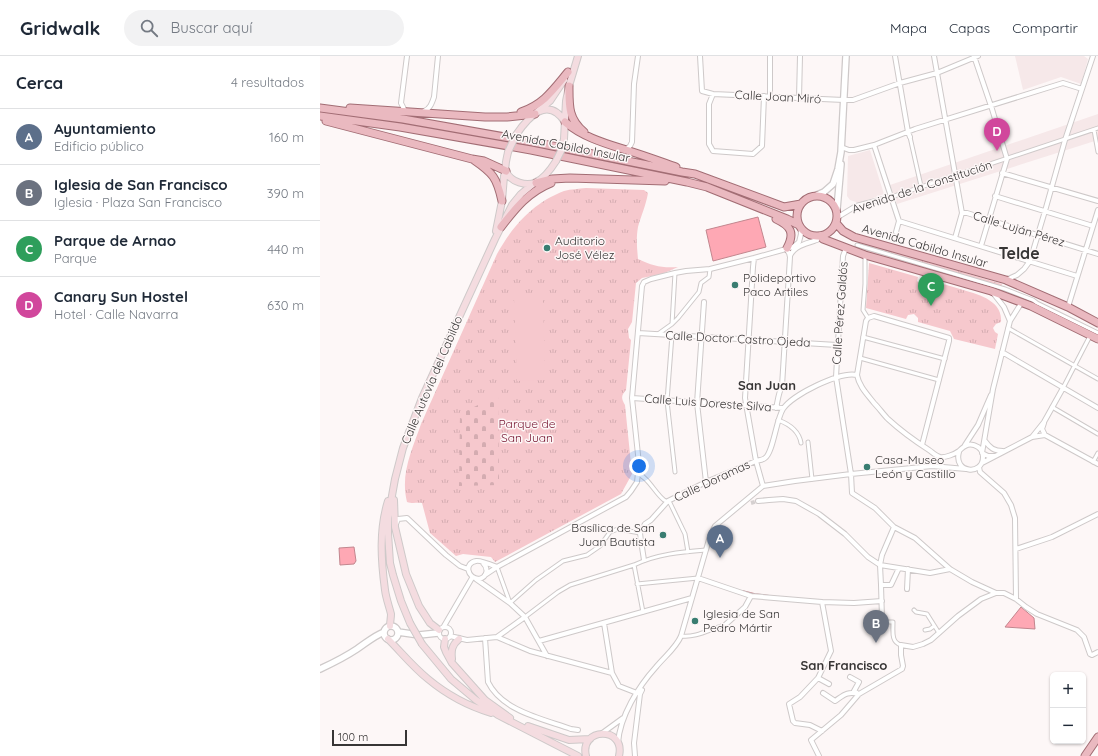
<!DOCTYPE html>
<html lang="es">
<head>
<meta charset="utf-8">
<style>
	body { margin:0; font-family:Quicksand,sans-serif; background:#f2f2f3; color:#1f2937 }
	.controls { position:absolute; right:12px; bottom:12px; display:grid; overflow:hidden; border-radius:6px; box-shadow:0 1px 3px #0004 }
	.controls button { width:36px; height:36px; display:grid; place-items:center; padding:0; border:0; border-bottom:1px solid #e0e1e3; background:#fff; color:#1f2937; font:20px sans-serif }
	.scale { position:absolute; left:12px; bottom:10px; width:75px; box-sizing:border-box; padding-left:4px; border:2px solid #373535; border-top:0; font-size:11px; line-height:14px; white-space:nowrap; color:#373535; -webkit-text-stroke:3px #fdf7f7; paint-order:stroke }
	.you { position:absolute; left:319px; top:410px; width:14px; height:14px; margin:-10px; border:3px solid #fff; border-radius:50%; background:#1a73e8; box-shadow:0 0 0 6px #1a73e833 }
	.badge { display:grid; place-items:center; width:26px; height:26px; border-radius:50%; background:#397d71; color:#fff; font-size:13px; font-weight:700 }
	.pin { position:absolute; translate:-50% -33px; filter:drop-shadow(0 1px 2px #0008) }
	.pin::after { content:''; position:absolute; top:21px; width:14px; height:12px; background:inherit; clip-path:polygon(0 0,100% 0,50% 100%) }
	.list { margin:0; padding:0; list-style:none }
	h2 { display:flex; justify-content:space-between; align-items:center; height:52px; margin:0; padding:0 16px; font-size:17px }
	h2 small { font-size:13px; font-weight:400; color:#747a83 }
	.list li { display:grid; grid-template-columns:26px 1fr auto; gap:12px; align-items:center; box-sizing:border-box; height:56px; padding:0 16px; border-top:1px solid #e0e1e3 }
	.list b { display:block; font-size:15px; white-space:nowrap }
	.list p { margin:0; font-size:13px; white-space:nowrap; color:#747a83 }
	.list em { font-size:13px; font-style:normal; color:#747a83 }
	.icon { flex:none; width:22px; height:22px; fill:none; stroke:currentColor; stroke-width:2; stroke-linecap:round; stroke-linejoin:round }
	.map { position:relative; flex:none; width:778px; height:700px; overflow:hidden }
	header { display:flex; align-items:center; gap:24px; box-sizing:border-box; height:56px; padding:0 20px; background:#fff; border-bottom:1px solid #e0e1e3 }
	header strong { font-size:19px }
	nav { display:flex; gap:22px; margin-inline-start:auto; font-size:14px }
	.search { width:280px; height:36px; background:#f2f2f3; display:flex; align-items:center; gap:10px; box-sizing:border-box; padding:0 14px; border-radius:22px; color:#747a83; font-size:15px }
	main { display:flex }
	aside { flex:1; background:#fff }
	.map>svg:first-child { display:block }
	.built { fill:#f6e8e9 }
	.grass { fill:url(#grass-tufts) }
	.cemetery { fill:url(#cemetery-stones) }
	.pitch { fill:#f6c8cd }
	.water { fill:#fea8b4; stroke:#c2868e }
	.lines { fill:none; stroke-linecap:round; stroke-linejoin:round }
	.stream { stroke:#c2868e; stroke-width:1.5 }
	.minor-tunnel { stroke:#d5d0d0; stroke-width:4; stroke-dasharray:4 2; stroke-linecap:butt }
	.pedestrian-casing { stroke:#cec9c9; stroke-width:5 }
	.minor-casing { stroke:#cec9c9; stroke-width:6 }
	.tertiary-casing { stroke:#cec9c9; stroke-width:8 }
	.secondary-casing { stroke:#cec9c9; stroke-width:8 }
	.primary-casing { stroke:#a26d74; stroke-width:9 }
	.pedestrian { stroke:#fff; stroke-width:3 }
	.minor { stroke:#fff; stroke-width:4 }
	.tertiary { stroke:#fff; stroke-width:5.5 }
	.secondary { stroke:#f4dce0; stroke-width:6 }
	.primary { stroke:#eab9c0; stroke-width:7 }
	.secondary-bridge-casing { stroke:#cec9c9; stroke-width:8; stroke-linecap:butt }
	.secondary-bridge { stroke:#f4dce0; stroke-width:6 }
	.poi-dot { fill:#397d71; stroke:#fdf7f7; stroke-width:1.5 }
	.labels { text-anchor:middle; stroke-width:3; stroke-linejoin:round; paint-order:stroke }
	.street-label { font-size:12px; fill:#373535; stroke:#fdf7f7 }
	.poi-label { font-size:12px; fill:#373535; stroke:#fdf7f7; text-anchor:start }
	.park-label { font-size:12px; fill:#761430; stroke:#fdf7f7 }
	.neighbourhood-label { font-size:13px; font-weight:bold; fill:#373535; stroke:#fdf7f7 }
	.district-label { font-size:16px; font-weight:bold; fill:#373535; stroke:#fdf7f7 }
</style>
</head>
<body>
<header>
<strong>Gridwalk</strong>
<div class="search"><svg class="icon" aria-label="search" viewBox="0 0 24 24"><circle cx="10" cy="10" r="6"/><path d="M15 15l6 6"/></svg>Buscar aquí</div>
<nav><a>Mapa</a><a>Capas</a><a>Compartir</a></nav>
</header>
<main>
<aside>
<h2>Cerca<small>4 resultados</small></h2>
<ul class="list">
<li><span class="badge" style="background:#5c6f8a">A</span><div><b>Ayuntamiento</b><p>Edificio público</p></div><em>160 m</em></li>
<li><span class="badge" style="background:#6b7280">B</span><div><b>Iglesia de San Francisco</b><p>Iglesia · Plaza San Francisco</p></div><em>390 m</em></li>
<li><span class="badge" style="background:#2e9e5b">C</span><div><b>Parque de Arnao</b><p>Parque</p></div><em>440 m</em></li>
<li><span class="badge" style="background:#d1479c">D</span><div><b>Canary Sun Hostel</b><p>Hotel · Calle Navarra</p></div><em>630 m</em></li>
</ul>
</aside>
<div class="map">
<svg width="778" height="700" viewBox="0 0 778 700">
	<defs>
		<pattern id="grass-tufts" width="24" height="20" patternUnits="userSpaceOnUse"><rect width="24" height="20" fill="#f6c8cd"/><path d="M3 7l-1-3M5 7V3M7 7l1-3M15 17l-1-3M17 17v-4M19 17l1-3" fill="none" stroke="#d4acb1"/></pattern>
		<pattern id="cemetery-stones" width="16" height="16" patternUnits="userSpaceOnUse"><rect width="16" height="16" fill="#f6c8cd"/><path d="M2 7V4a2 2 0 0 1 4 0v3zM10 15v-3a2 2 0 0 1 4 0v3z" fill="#d4acb1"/></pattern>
	</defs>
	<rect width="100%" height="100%" fill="#fdf7f7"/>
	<path class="built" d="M695 0H764L768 3 761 28 741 21 703 34Z
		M778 58V84L577 148 570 129Z
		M550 94 564 138 539 147 530 144 527 140 528 100Z"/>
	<path class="grass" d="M266 132 324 134 328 137C326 149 321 160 318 171 316 182 317 192 318 203 333 210 341 212 358 211L342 218 322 222 316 227 312 266 308 273 309 282 311 284 306 334C301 340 301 342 305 349L312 418 301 438 175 506 171 501 143 498 136 500 110 477 102 447C97 446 93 448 87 446 80 418 92 394 101 368L177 198C190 175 204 157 227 143 233 140 238 137 244 135 251 133 259 133 266 132Z
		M540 186 682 228 680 236 539 195Z
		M549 207 598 221 597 225 601 229H607L610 224C620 227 630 230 640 233 657 238 683 244 681 266L676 268 673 272 675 276 678 278 675 293 634 283 630 275 598 266V262L594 258 588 259 586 263 546 252Z"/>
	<path class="cemetery" d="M178 339 179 429 139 430 140 358Z"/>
	<path class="pitch" d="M194 243H223L225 324 197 325Z"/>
	<path class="water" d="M438 161 446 191 393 205 386 174Z
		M34 491 36 505 34 508 20 509 19 492Z
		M701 551 714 562 715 573 685 571Z"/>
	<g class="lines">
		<path class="stream" d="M423 535 435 538 451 540"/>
		<path class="minor-tunnel" d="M431 447 438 445"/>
		<g class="pedestrian-casing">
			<path id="pedestrian" d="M774 74 778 96
				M590 81 601 130
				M571 141 778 72
				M537 189 685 233 713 244 717 247 778 277
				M545 199V228L543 254 548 262
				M352 268 358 262 379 236 381 227 389 221 390 213
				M688 272 778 323
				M338 278 352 268 355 217
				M352 279 347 345 355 416
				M543 281 625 303
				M540 302 619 324
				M743 332 770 280
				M732 351 778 378
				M458 364C469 368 479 375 481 387
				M488 386 492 423
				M773 406 778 397
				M318 418C328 421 335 437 344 444 346 445 348 446 350 447L365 478 368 496
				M314 509 323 556
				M177 511 190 547 216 524 243 505 267 499 280 490 290 476 298 473 320 477
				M317 528 378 522
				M594 554 596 556 607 558 619 577
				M205 561 238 536 250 529 314 509C337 498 361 496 386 494
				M562 563V566H573C573 576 571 586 581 589
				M605 574 610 573 614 570
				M361 580C376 582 390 573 405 569"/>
		</g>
		<g class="minor-casing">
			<path id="minor" d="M380 0 382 35 393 38 479 42 524 44H533L580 27 617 17 658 0
				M575 0 588 76 590 81
				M614 0 642 157 635 182
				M654 0 672 53 687 103 661 190
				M393 38 389 48V88L393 95 433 98 442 90 444 40
				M450 41V0
				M479 42 480 0
				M85 55 81 47 87 0
				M104 55C110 53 112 47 114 41L118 0
				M554 89 579 165
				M521 91 529 94H534L554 89 595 73 743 27 762 33
				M305 94 310 90 312 86 314 28 318 0
				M682 117 778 145
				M675 140 773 170
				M642 157H647L778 198
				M518 161 536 150 571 141
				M579 165 757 220
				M576 176 579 165
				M526 192 523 200 516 321 531 418 532 437 555 452 574 471 595 482 630 513 652 526 676 537H684L696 543 706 551 717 558 757 574 764 581 770 598 772 599 778 596
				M470 200C474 190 487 187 497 184L499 180
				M434 202 433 211 425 342 436 405 443 430
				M686 224 697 219 704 213 710 205 725 155 745 84 773 0
				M673 237 684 251 690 265
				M384 246 377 347 386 426
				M748 251 778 154
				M318 277 517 289
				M682 296 778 352
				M312 342 463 352
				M456 352C458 345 458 338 462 330L470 201 469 197 466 193
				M724 367 722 373 725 379
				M712 381 724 366 743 332
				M665 385C670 392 674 395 683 395
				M602 389 629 285V282L554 260 548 262 546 265 537 319C539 330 547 338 554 347 559 352 563 358 568 363 581 375 595 385 609 394 612 396 616 400 620 401 625 402 635 398 639 395 645 389 650 386 658 391 661 393 663 397 663 401 663 420 633 417 639 396
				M645 389 658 369 671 339
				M675 400H668L662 397 673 333 690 265 702 246
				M662 407 712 381 725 379 778 408
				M659 411 660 416 684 437 691 449 695 462 696 543
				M438 445 449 444 463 443 476 445 499 458 525 478 548 501 560 509 610 517 630 513
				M76 468 78 463 87 462 126 499 140 510 148 513
				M696 493 732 481 778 458
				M324 504 321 485 320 477 325 468 331 464 348 445 386 426 436 405C439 404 443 404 445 402 453 397 456 364 463 353 472 339 520 315 537 319
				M163 507C169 513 167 521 159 523 147 522 144 507 156 505 160 504 172 509 177 511
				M165 519 177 511 306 441 311 435 317 426 319 408 312 342 322 230 324 226 331 223 355 217 366 215 390 213 434 202 473 191 479 186 481 178 480 170
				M378 522 431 540 502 546 534 547 562 545
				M156 523 190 547 205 561 227 600
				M561 529H571L579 512
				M587 533 588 513
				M562 563 561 529 560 509 562 499 574 471
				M284 567 292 617 299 630 317 637
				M405 569 425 551 431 540
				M124 570 152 522
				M119 577a6 6 0 1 1 12 0a6 6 0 1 1-12 0Z
				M130 580 147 584 177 581 210 595 292 617
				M177 581 205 561
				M165 582 168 626C182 655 223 663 251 673L258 674
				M219 585 372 542
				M530 621 539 626 534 635 537 637
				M498 622 509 628
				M503 637 515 645C524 639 527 635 539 638
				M502 675 490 669 475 667 473 665 469 648 480 641 498 622 511 595 502 546
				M281 678 303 662
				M298 687C300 660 318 631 336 611 345 600 356 592 361 580L390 480 395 470 443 430 475 425 531 418 612 410 646 413
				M315 700 314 687 320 638 322 634
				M499 700 491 684 521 659 539 638 582 613 583 610 581 599V589L593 591 603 588 611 584 638 560 661 543 676 537"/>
		</g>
		<g class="tertiary-casing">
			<path id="tertiary" d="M497 139 504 136 513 128 518 113 521 96 526 0
				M517 153 521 108
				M64 577a7 7 0 1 1 14 0a7 7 0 1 1-14 0Z
				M78 576 99 579 118 577
				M0 613C13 607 25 601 37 593 46 587 54 580 64 576"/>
		</g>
		<g class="secondary-casing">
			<path id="secondary" d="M217 56 230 45 244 24
				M196 79C208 61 228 39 245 66
				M244 83 246 45 249 30 258 0
				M188 96C187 102 184 110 186 115 190 126 207 131 216 126 225 122 231 113 236 105
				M176 175 182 145 184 120 186 115
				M74 444 75 471 86 518 99 550 110 567 119 574
				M68 445C59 474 61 504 65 534 66 542 69 550 71 558 71 562 70 566 70 570
				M90 567 81 545 73 519 70 507 68 477V462L75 423 83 392 102 342 175 183 192 149 201 138 213 128
				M68 583C81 596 93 611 108 623 126 638 148 650 171 657
				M125 583 124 591 126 596 132 607 165 644 190 662
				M102 588 131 623 156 644 178 659 258 700
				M132 603C131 594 132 589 139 583
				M208 670 249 684 270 683
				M266 700C259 671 306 670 299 700"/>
		</g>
		<g class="primary-casing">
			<path id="primary" d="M249 30C249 49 248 63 264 76
				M0 52 83 63 213 86 362 116 375 118 464 151 481 148
				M30 52 165 61H187L215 58
				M201 56C224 48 233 34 248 16
				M0 60 80 71 211 94 367 126 387 131 467 163 479 169
				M6 65 152 103 164 105 186 115
				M245 66C263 81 284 87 306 94 323 99 339 105 356 111
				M154 104C173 117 177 122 182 145
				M216 127 232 123 250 122 345 125
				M477 160a20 20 0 1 1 40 0a20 20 0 1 1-40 0Z
				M456 163C471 170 475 177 467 192
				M516 167 523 175 534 181 686 224 748 251 778 267
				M181 171C195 153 208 136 231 127
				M500 180 503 183 545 199 671 235 711 250 778 283
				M765 700 778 681"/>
		</g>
		<use href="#pedestrian" class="pedestrian"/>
		<use href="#minor" class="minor"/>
		<use href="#tertiary" class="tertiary"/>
		<use href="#secondary" class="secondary"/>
		<use href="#primary" class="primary"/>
		<g class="secondary-bridge-casing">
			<path id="secondary-bridge" d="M188 96 196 79
				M236 105 241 95 244 83
				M90 567 102 588"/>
		</g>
		<use href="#secondary-bridge" class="secondary-bridge"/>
	</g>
	<g class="poi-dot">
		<circle cx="227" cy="192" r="4"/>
		<circle cx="415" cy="229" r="4"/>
		<circle cx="547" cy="411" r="4"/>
		<circle cx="343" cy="479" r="4"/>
		<circle cx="375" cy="565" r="4"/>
	</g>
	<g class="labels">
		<g class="street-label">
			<text transform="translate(458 41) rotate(3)" y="4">Calle Joan Miró</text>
			<text transform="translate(246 90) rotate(11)" y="4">Avenida Cabildo Insular</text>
			<text transform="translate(602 131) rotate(-18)" y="4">Avenida de la Constitución</text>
			<text transform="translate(699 173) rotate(17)" y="4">Calle Luján Pérez</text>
			<text transform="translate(605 190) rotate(16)" y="4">Avenida Cabildo Insular</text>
			<text transform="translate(520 257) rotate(-86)" y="4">Calle Pérez Galdós</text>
			<text transform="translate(418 283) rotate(3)" y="4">Calle Doctor Castro Ojeda</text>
			<text transform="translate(112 324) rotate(-67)" y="4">Calle Autovía del Cabildo</text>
			<text transform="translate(388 347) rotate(4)" y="4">Calle Luis Doreste Silva</text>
			<text transform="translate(392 425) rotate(-25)" y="4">Calle Doramas</text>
		</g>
		<g class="poi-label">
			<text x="235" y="189">Auditorio<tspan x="235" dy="14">José Vélez</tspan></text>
			<text x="423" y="226">Polideportivo<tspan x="423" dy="14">Paco Artiles</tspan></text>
			<text x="555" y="408">Casa-Museo<tspan x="555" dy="14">León y Castillo</tspan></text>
			<text x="335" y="476" text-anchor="end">Basílica de San<tspan x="335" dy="14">Juan Bautista</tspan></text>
			<text x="383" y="562">Iglesia de San<tspan x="383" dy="14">Pedro Mártir</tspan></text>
		</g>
		<g class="park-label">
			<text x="207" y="372">Parque de<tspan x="207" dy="14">San Juan</tspan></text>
		</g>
		<g class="neighbourhood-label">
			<text x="447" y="334">San Juan</text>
			<text x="524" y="614">San Francisco</text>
		</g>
		<g class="district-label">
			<text x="699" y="203">Telde</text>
		</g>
	</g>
</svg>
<div class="controls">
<button>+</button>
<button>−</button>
</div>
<div class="scale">100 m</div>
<div class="you"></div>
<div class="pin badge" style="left:400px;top:502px;background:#5c6f8a">A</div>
<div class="pin badge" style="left:556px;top:587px;background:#6b7280">B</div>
<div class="pin badge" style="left:611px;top:250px;background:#2e9e5b">C</div>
<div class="pin badge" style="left:677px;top:95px;background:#d1479c">D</div>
</div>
</main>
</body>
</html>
